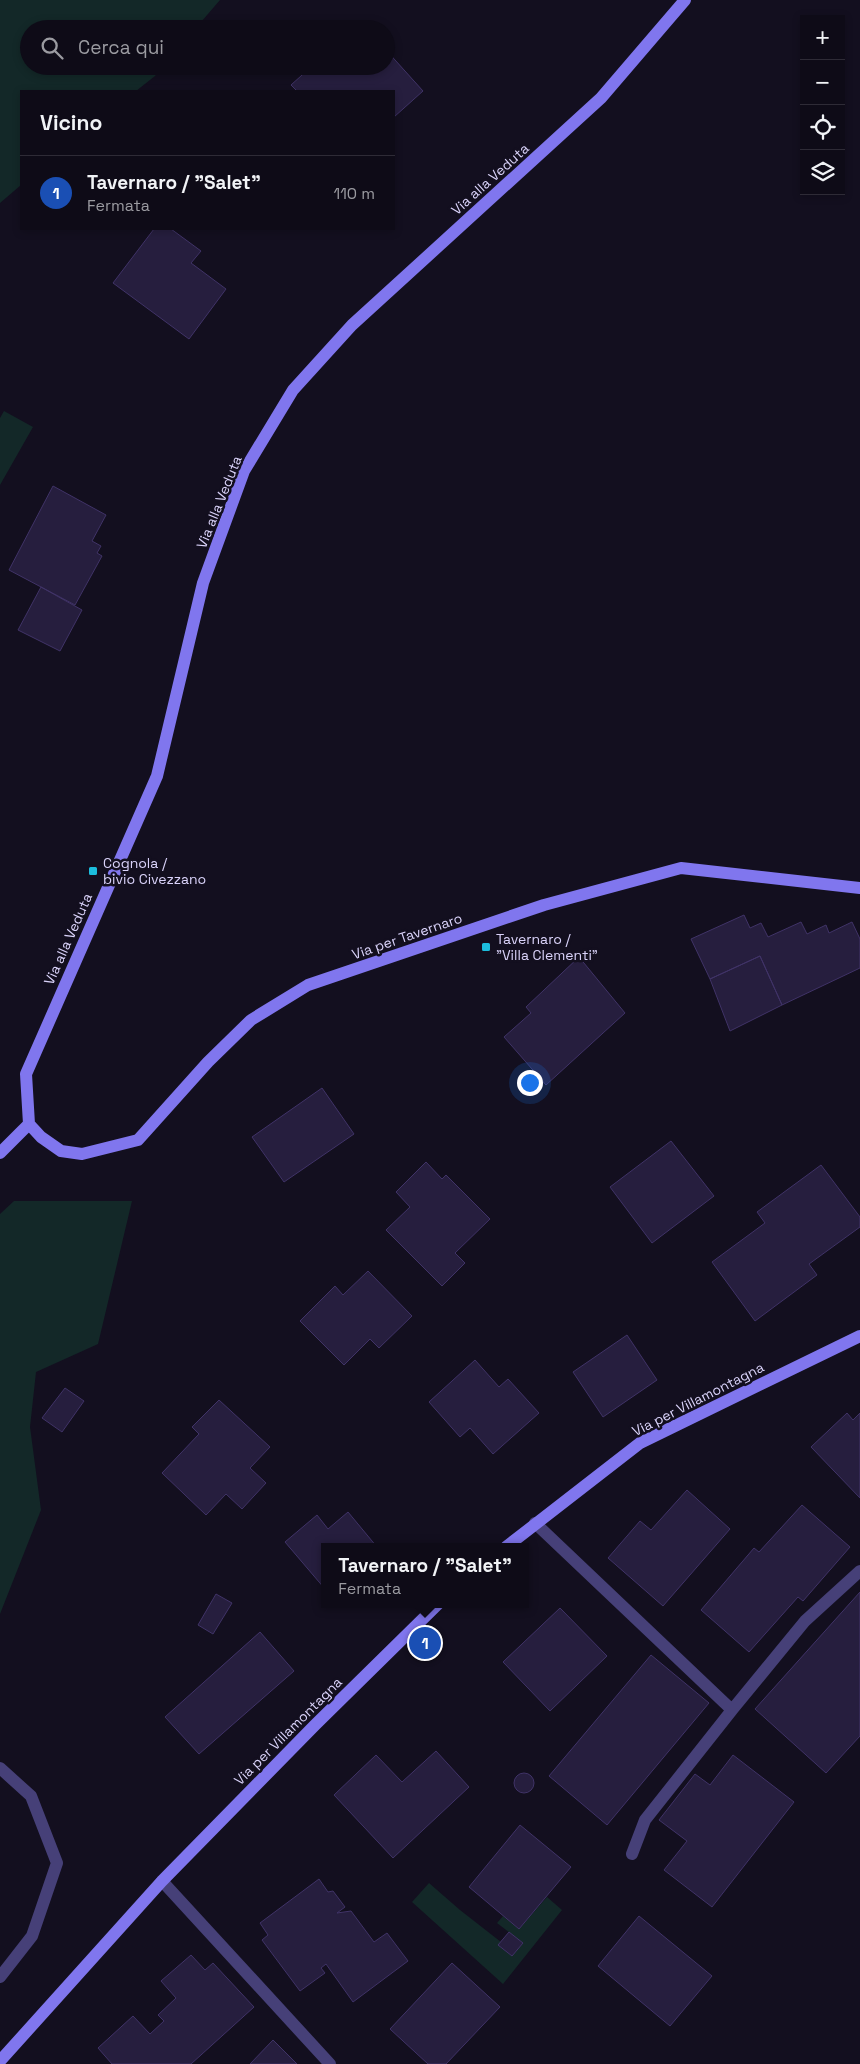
<!DOCTYPE html>
<html lang="it">
<head>
<meta charset="utf-8">
<style>
	body { margin:0; font-family:"Space Grotesk",sans-serif; background:#1c1924; color:#f1f3f6 }
	.controls { position:absolute; right:15px; top:15px; display:grid; overflow:hidden; border-radius:0px; box-shadow:0 2px 8px #0003 }
	.controls button { width:45px; height:45px; display:grid; place-items:center; padding:0; border:0; border-bottom:1px solid #2e2b36; background:#0e0b17; color:#f1f3f6; font:25px sans-serif }
	.you { position:absolute; left:529px; top:1082px; width:18px; height:18px; margin:-12px; border:4px solid #fff; border-radius:50%; background:#1a73e8; box-shadow:0 0 0 8px #1a73e833 }
	.badge { display:grid; place-items:center; width:32px; height:32px; border-radius:50%; background:#1cbddd; color:#fff; font-size:16px; font-weight:700 }
	.pin { position:absolute; translate:-50% -50%; border:2px solid #fff; box-shadow:0 1px 5px #0006 }
	.popup { position:absolute; left:321px; top:1543px; width:208px; height:65px; box-sizing:border-box; display:grid; place-content:center; border-radius:0px; background:#0e0b17; filter:drop-shadow(0 1px 4px #0005); font-size:16px; white-space:nowrap; color:#9b9ba1 }
	.popup b { font-size:19px; color:#f1f3f6 }
	.popup::after { content:''; position:absolute; left:50%; top:100%; margin-left:-10px; border:10px solid transparent; border-top-color:#0e0b17 }
	.list { margin:0; padding:0; list-style:none }
	h2 { display:flex; justify-content:space-between; align-items:center; height:65px; margin:0; padding:0 20px; font-size:21px }
	h2 small { font-size:16px; font-weight:400; color:#9b9ba1 }
	.list li { display:grid; grid-template-columns:32px 1fr auto; gap:15px; align-items:center; box-sizing:border-box; height:75px; padding:0 20px; border-top:1px solid #2e2b36 }
	.list b { display:block; font-size:19px; white-space:nowrap }
	.list p { margin:0; font-size:16px; white-space:nowrap; color:#9b9ba1 }
	.list em { font-size:16px; font-style:normal; color:#9b9ba1 }
	.icon { flex:none; width:28px; height:28px; fill:none; stroke:currentColor; stroke-width:2; stroke-linecap:round; stroke-linejoin:round }
	.map { position:relative; flex:none; width:860px; height:2064px; overflow:hidden }
	.search { position:absolute; background:#0e0b17; box-shadow:0 2px 8px #0003; left:20px; top:20px; width:375px; height:55px; display:flex; align-items:center; gap:12px; box-sizing:border-box; padding:0 18px; border-radius:28px; color:#9b9ba1; font-size:19px }
	.panel { position:absolute; background:#0e0b17; box-shadow:0 2px 8px #0003; left:20px; top:90px; width:375px; height:140px; border-radius:0px }
	.map>svg:first-child { display:block }
	.green { fill:#132828 }
	.building { fill:#261e3e; stroke:#403367 }
	.lines { fill:none; stroke-linecap:round; stroke-linejoin:round }
	.lane { stroke:#464078; stroke-width:12 }
	.street { stroke:#464078; stroke-width:12 }
	.secondary { stroke:#8076ee; stroke-width:12 }
	.poi-dot { fill:#1cbddd; stroke:#130f1f; stroke-width:2 }
	.labels { text-anchor:middle; stroke-width:5; stroke-linejoin:round; paint-order:stroke }
	.street-label { font-size:14px; fill:#dad3fa; stroke:#130f1f }
	.poi-label { font-size:14px; fill:#dad3fa; stroke:#130f1f; text-anchor:start }
</style>
</head>
<body>
<div class="map">
<svg width="860" height="2064" viewBox="0 0 860 2064">
	<rect width="100%" height="100%" fill="#130f1f"/>
	<path class="green" d="M0 0H220L195 29H29V66H163L155 76 136 91H21V185L0 203Z
		M4 411 33 427 0 485V418Z
		M14 1201H132L98 1344 36 1372 30 1427 41 1510 0 1614V1214Z
		M429 1883 460 1910 501 1942 499 1945 512 1956 523 1943 497 1923 503 1916 519 1929 547 1897 562 1910 503 1984 412 1902Z"/>
	<path class="building" d="M386 50 423 91 394 117V91H297L291 85 312 66H386Z
		M154 229H171L201 251 191 263 226 289 189 339 113 283Z
		M53 486 106 515 92 541 101 546 97 553 102 556 75 605 9 570Z
		M41 587 82 610 60 651 18 630Z
		M744 915 750 928 761 923 768 937 801 922 807 934 826 925 829 933 852 922 860 939V968L782 1005 760 956 710 979 691 939Z
		M760 956 782 1005 730 1031 710 979Z
		M579 957 625 1013 546 1085 504 1037 531 1013 526 1007Z
		M322 1088 354 1134 284 1182 252 1137Z
		M671 1141 714 1196 652 1243 610 1187Z
		M426 1162 442 1179 446 1175 490 1219 455 1253 465 1263 442 1286 386 1230 410 1207 396 1192Z
		M821 1165 860 1217V1227L809 1264 817 1275 755 1321 712 1262 765 1223 757 1212Z
		M368 1271 412 1316 379 1348 370 1339 344 1365 300 1321 335 1286 343 1295Z
		M627 1335 657 1380 603 1417 573 1372Z
		M475 1360 499 1387 508 1379 539 1413 493 1454 470 1428 460 1437 429 1402Z
		M65 1388 84 1401 62 1432 42 1418Z
		M219 1400 270 1447 250 1468 266 1483 242 1509 226 1494 206 1515 162 1473 199 1434 192 1427Z
		M847 1413 853 1420 860 1413V1498L811 1447Z
		M687 1490 730 1529 663 1606 608 1558 640 1521 651 1530Z
		M802 1505 850 1547 803 1601 798 1597 749 1652 701 1610 754 1548 759 1552Z
		M348 1512 377 1547H325V1589L285 1542 317 1515 328 1529Z
		M860 1592V1736L826 1773 755 1709Z
		M216 1594 232 1603 213 1634 198 1625Z
		M560 1608 607 1656 550 1711 503 1662Z
		M260 1632 294 1671 199 1754 165 1717Z
		M651 1655 709 1703 607 1825 549 1776Z
		M436 1751 469 1787 393 1858 334 1795 376 1755 402 1782Z
		M733 1755 794 1802 712 1907 664 1870 687 1841 659 1820 695 1774 710 1785Z
		M514 1783a10 10 0 1 1 20 0a10 10 0 1 1-20 0Z
		M520 1825 571 1867 519 1929 469 1887Z
		M319 1879 328 1892 333 1891 345 1907 337 1913 351 1911 374 1942 387 1933 408 1961 353 2002 326 1964 321 1968 325 1973 300 1991 262 1940 268 1935 260 1923Z
		M639 1916 712 1976 670 2026 598 1966Z
		M509 1932 523 1943 512 1956 498 1945Z
		M191 1955 205 1970 213 1963 254 2007 191 2064H112L98 2048 133 2016 150 2034 164 2021 158 2015 176 1998 161 1981Z
		M452 1963 500 2007 446 2064H428L390 2029Z
		M273 2040 297 2064H250Z"/>
	<g class="lines">
		<path class="lane" d="M535 1523 732 1710 645 1820 632 1854
			M732 1710 805 1621 860 1571
			M162 1881 330 2064"/>
		<path class="street" d="M0 1768 31 1796 57 1863 32 1936 0 1977"/>
		<path class="secondary" d="M29 1124 26 1074 157 776 203 583 244 471 293 390 352 325 601 98 685 0
			M29 1124 41 1137 61 1151 82 1154 138 1140 208 1062 251 1020 308 985 544 905 681 868 860 888
			M0 1153 29 1124
			M506 1547 640 1443 860 1336
			M0 2061 162 1881 315 1725 438 1604"/>
	</g>
	<g class="poi-dot">
		<rect x="88" y="866" width="10" height="10" rx="2.5"/>
		<rect x="481" y="942" width="10" height="10" rx="2.5"/>
	</g>
	<g class="labels">
		<g class="street-label">
			<text transform="translate(490 179) rotate(-42)" y="5">Via alla Veduta</text>
			<text transform="translate(219 502) rotate(-68)" y="5">Via alla Veduta</text>
			<text transform="translate(407 936) rotate(-19)" y="5">Via per Tavernaro</text>
			<text transform="translate(68 939) rotate(-66)" y="5">Via alla Veduta</text>
			<text transform="translate(698 1399) rotate(-27)" y="5">Via per Villamontagna</text>
			<text transform="translate(288 1731) rotate(-45)" y="5">Via per Villamontagna</text>
		</g>
		<g class="poi-label">
			<text x="103" y="868">Cognola /<tspan x="103" dy="16">bivio Civezzano</tspan></text>
			<text x="496" y="944">Tavernaro /<tspan x="496" dy="16">"Villa Clementi"</tspan></text>
		</g>
	</g>
</svg>
<div class="controls">
<button>+</button>
<button>−</button>
<button><svg class="icon" aria-label="locate" viewBox="0 0 24 24"><circle cx="12" cy="12" r="6"/><path d="M12 2v4M12 18v4M2 12h4M18 12h4"/></svg></button>
<button><svg class="icon" aria-label="layers" viewBox="0 0 24 24"><path d="M12 4l9 5-9 5-9-5zM3 14l9 5 9-5"/></svg></button>
</div>
<div class="you"></div>
<div class="pin badge" style="left:425px;top:1643px;background:#1a4fb4">1</div>
<div class="popup"><b>Tavernaro / &quot;Salet&quot;</b>Fermata</div>
<div class="search"><svg class="icon" aria-label="search" viewBox="0 0 24 24"><circle cx="10" cy="10" r="6"/><path d="M15 15l6 6"/></svg>Cerca qui</div>
<section class="panel">
<h2>Vicino<small></small></h2>
<ul class="list">
<li><span class="badge" style="background:#1a4fb4">1</span><div><b>Tavernaro / &quot;Salet&quot;</b><p>Fermata</p></div><em>110 m</em></li>
</ul>
</section>
</div>
</body>
</html>
